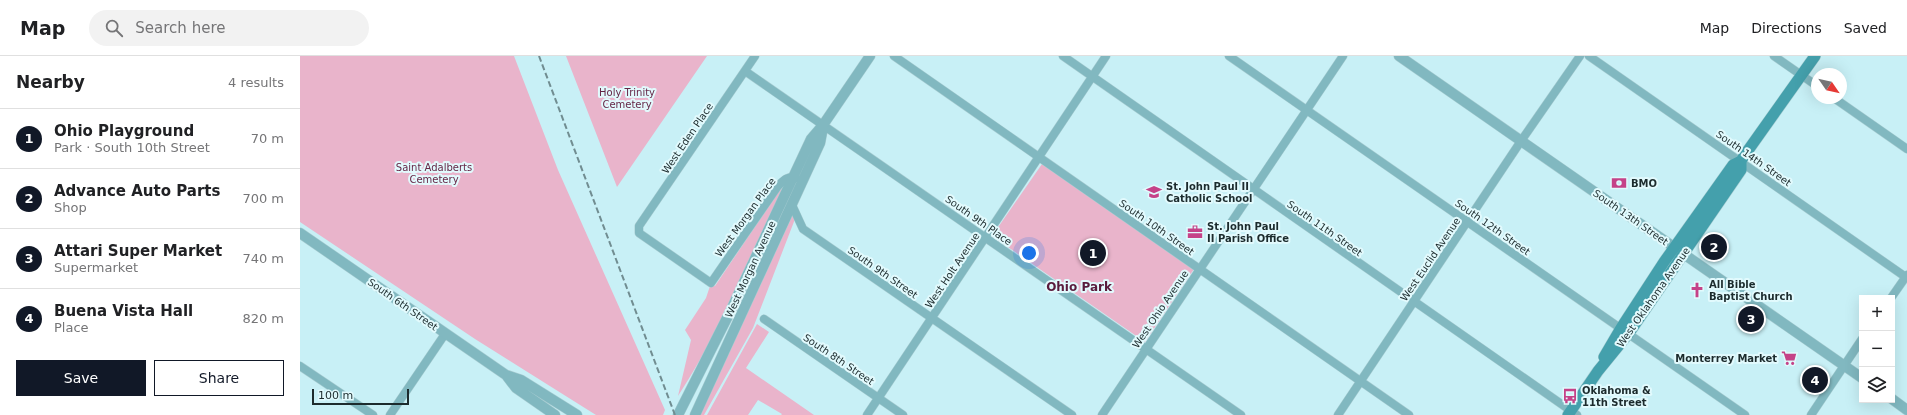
<!DOCTYPE html>
<html lang="en">
<head>
<meta charset="utf-8">
<style>
	body { margin:0; font-family:"DejaVu Sans",sans-serif; background:#f2f2f2; color:#202124 }
	.controls { position:absolute; right:12px; bottom:12px; display:grid; overflow:hidden; border-radius:0px; box-shadow:0 4px 16px #0002 }
	.controls button { width:36px; height:36px; display:grid; place-items:center; padding:0; border:0; border-bottom:1px solid #e0e0e0; background:#fff; color:#202124; font:20px sans-serif }
	.compass { position:absolute; left:1511px; top:12px; width:36px; height:36px; border-radius:50%; background:#fff; box-shadow:0 4px 16px #0002; rotate:124deg }
	.scale { position:absolute; left:12px; bottom:10px; width:97px; box-sizing:border-box; padding-left:4px; border:2px solid #1c2b2d; border-top:0; font-size:11px; line-height:14px; white-space:nowrap; color:#1c2b2d; -webkit-text-stroke:3px #e2fafd; paint-order:stroke }
	.you { position:absolute; left:729px; top:197px; width:14px; height:14px; margin:-10px; border:3px solid #fff; border-radius:50%; background:#1a73e8; box-shadow:0 0 0 6px #1a73e833 }
	.badge { display:grid; place-items:center; width:26px; height:26px; border-radius:50%; background:#111827; color:#fff; font-size:13px; font-weight:700 }
	.pin { position:absolute; translate:-50% -50%; border:2px solid #fff; box-shadow:0 1px 4px #0006 }
	.list { margin:0; padding:0; list-style:none }
	h2 { display:flex; justify-content:space-between; align-items:center; height:52px; margin:0; padding:0 16px; font-size:17px }
	h2 small { font-size:13px; font-weight:400; color:#757577 }
	.list li { display:grid; grid-template-columns:26px 1fr auto; gap:12px; align-items:center; box-sizing:border-box; height:60px; padding:0 16px; border-top:1px solid #e0e0e0 }
	.list b { display:block; font-size:15px; white-space:nowrap }
	.list p { margin:0; font-size:13px; white-space:nowrap; color:#757577 }
	.list em { font-size:13px; font-style:normal; color:#757577 }
	.actions { display:flex; gap:8px; padding:12px 16px }
	.actions a { flex:1; padding:9px 0; border:1px solid #111827; border-radius:0px; text-align:center; font-size:14px; color:#111827 }
	.actions .main { background:#111827; color:#fff }
	.icon { flex:none; width:22px; height:22px; fill:none; stroke:currentColor; stroke-width:2; stroke-linecap:round; stroke-linejoin:round }
	.map { position:relative; flex:none; width:1607px; height:359px; overflow:hidden }
	header { display:flex; align-items:center; gap:24px; box-sizing:border-box; height:56px; padding:0 20px; background:#fff; border-bottom:1px solid #e0e0e0 }
	header strong { font-size:19px }
	nav { display:flex; gap:22px; margin-inline-start:auto; font-size:14px }
	.search { width:280px; height:36px; background:#f2f2f2; display:flex; align-items:center; gap:10px; box-sizing:border-box; padding:0 14px; border-radius:22px; color:#757577; font-size:15px }
	main { display:flex }
	aside { flex:1; background:#fff }
	.map>svg:first-child { display:block }
	.green { fill:#e9b4cb }
	.lines { fill:none; stroke-linecap:round; stroke-linejoin:round }
	.minor-casing { stroke:#a9cdd2; stroke-width:9 }
	.tertiary-casing { stroke:#a9cdd2; stroke-width:11 }
	.secondary-casing { stroke:#a9cdd2; stroke-width:12 }
	.minor { stroke:#81b8c0; stroke-width:8 }
	.tertiary { stroke:#81b8c0; stroke-width:10 }
	.secondary { stroke:#44a0ac; stroke-width:11 }
	.rail { stroke:#718d91; stroke-width:2; stroke-dasharray:6 3; stroke-linecap:butt }
	.labels { text-anchor:middle; stroke-width:4; stroke-linejoin:round; paint-order:stroke }
	.park-label { font-size:10px; fill:#652646; stroke:#e2fafd }
	.street-label { font-size:10px; fill:#1c2b2d; stroke:#e2fafd }
	.poi-label { font-size:10px; font-weight:bold; fill:#1c2b2d; stroke:#e2fafd; text-anchor:start }
	.quarter-label { font-size:12px; font-weight:bold; fill:#591a3c; stroke:#e2fafd }
</style>
</head>
<body>
<header>
<strong>Map</strong>
<div class="search"><svg class="icon" aria-label="search" viewBox="0 0 24 24"><circle cx="10" cy="10" r="6"/><path d="M15 15l6 6"/></svg>Search here</div>
<nav><a>Map</a><a>Directions</a><a>Saved</a></nav>
</header>
<main>
<aside>
<h2>Nearby<small>4 results</small></h2>
<ul class="list">
<li><span class="badge">1</span><div><b>Ohio Playground</b><p>Park · South 10th Street</p></div><em>70 m</em></li>
<li><span class="badge">2</span><div><b>Advance Auto Parts</b><p>Shop</p></div><em>700 m</em></li>
<li><span class="badge">3</span><div><b>Attari Super Market</b><p>Supermarket</p></div><em>740 m</em></li>
<li><span class="badge">4</span><div><b>Buena Vista Hall</b><p>Place</p></div><em>820 m</em></li>
</ul>
<div class="actions"><a class="main">Save</a><a>Share</a></div>
</aside>
<div class="map">
<svg width="1607" height="359" viewBox="0 0 1607 359">
	<rect width="100%" height="100%" fill="#c8f0f6"/>
	<path class="green" d="M0 0H214L258 114 365 354 363 359H296L175 283 0 166Z
		M266 0H407L317 131Z
		M742 108 894 213 845 286 692 180Z
		M481 132 483 133C450 204 420 275 378 340L391 284 385 274 406 242 410 230H415Z
		M493 158 495 163 453 272 404 359H400Z
		M457 268 469 276 446 312 514 359H481L482 358 458 344 448 359H407Z"/>
	<g class="lines">
		<g class="minor-casing">
			<path id="minor" d="M455 0 339 170V177L411 227 478 130C483 125 488 119 496 122
				M594 0 1109 359
				M763 0 1277 359
				M929 0 1445 359
				M1289 0 1607 222
				M1474 0 1517 30
				M445 15 941 359
				M1534 42 1607 93
				M492 149 503 173 772 359
				M1591 242 1607 219
				M464 263 603 359
				M0 310 73 359
				M90 359 145 278
				M567 359 806 0
				M802 359 1043 0
				M1038 359 1221 85 1280 0
				M1511 359 1562 283"/>
		</g>
		<g class="tertiary-casing">
			<path id="tertiary" d="M1099 0 1562 322
				M0 177 206 319 221 324 277 359
				M206 319 216 332 255 359
				M1592 343 1607 354
				M378 359 430 256 511 83 523 69 570 0
				M395 359 520 87 523 71"/>
		</g>
		<g class="secondary-casing">
			<path id="secondary" d="M1304 301 1321 272 1364 206 1433 109 1441 105
				M1268 359 1298 315 1329 277 1441 114V105L1444 100 1515 0"/>
		</g>
		<use href="#minor" class="minor"/>
		<use href="#tertiary" class="tertiary"/>
		<use href="#secondary" class="secondary"/>
		<path class="rail" d="M239 0 375 359"/>
	</g>
	<defs>
		<g id="bank-bare" transform="scale(1.2)"><path d="M-6-4H6V4H-6ZM0-2.3a2.3 2.3 0 1 0 0 4.6a2.3 2.3 0 1 0 0-4.6Z" fill="#c54288" stroke="#e2fafd" stroke-width="2.5" paint-order="stroke"/></g>
		<g id="school-bare" transform="scale(1.2)"><path d="M0-5L7-2L0 1L-7-2ZM-4 1L0 2.5L4 1V4Q0 6-4 4Z" fill="#c54288" stroke="#e2fafd" stroke-width="2.5" paint-order="stroke"/></g>
		<g id="office-bare" transform="scale(1.2)"><path d="M-6-3h4V-5.5h4V-3h4V5H-6ZM-1-4.5V-3h2v-1.5ZM-6 0V1H6V0Z" fill="#c54288" stroke="#e2fafd" stroke-width="2.5" paint-order="stroke"/></g>
		<g id="church-bare" transform="scale(1.2)"><path d="M-1.2-6h2.4v3.5h3.3v2.4h-3.3V6h-2.4V-.1h-3.3v-2.4h3.3Z" fill="#c54288" stroke="#e2fafd" stroke-width="2.5" paint-order="stroke"/></g>
		<g id="supermarket-bare" transform="scale(1.2)"><path d="M-6-5.5h2.5l.6 2H6L4.5 2H-2.5L-4.4-4H-6ZM-1.5 3.2a1.3 1.3 0 1 0 .1 0ZM3 3.2a1.3 1.3 0 1 0 .1 0Z" fill="#c54288" stroke="#e2fafd" stroke-width="2.5" paint-order="stroke"/></g>
		<g id="bus-bare" transform="scale(1.2)"><path d="M-5-6H5V4H4V6H2V4H-2V6H-4V4H-5ZM-3.5-4V0h7V-4ZM-3.5 1.2v1.5H-2V1.2ZM2 1.2v1.5H3.5V1.2Z" fill="#c54288" stroke="#e2fafd" stroke-width="2.5" paint-order="stroke"/></g>
	</defs>
	<g fill-rule="evenodd">
		<use href="#bank-bare" x="1319" y="127"/>
		<use href="#school-bare" x="854" y="136"/>
		<use href="#office-bare" x="895" y="176"/>
		<use href="#church-bare" x="1397" y="234"/>
		<use href="#supermarket-bare" x="1489" y="302"/>
		<use href="#bus-bare" x="1270" y="340"/>
	</g>
	<g class="labels">
		<g class="park-label">
			<text x="327" y="40">Holy Trinity<tspan x="327" dy="12">Cemetery</tspan></text>
			<text x="134" y="115">Saint Adalberts<tspan x="134" dy="12">Cemetery</tspan></text>
		</g>
		<g class="street-label">
			<text transform="translate(387 82) rotate(-56)" y="4">West Eden Place</text>
			<text transform="translate(1454 102) rotate(35)" y="4">South 14th Street</text>
			<text transform="translate(445 161) rotate(-54)" y="4">West Morgan Place</text>
			<text transform="translate(1331 161) rotate(35)" y="4">South 13th Street</text>
			<text transform="translate(679 164) rotate(35)" y="4">South 9th Place</text>
			<text transform="translate(857 171) rotate(35)" y="4">South 10th Street</text>
			<text transform="translate(1193 171) rotate(35)" y="4">South 12th Street</text>
			<text transform="translate(1025 172) rotate(35)" y="4">South 11th Street</text>
			<text transform="translate(1130 203) rotate(-56)" y="4">West Euclid Avenue</text>
			<text transform="translate(450 213) rotate(-65)" y="4">West Morgan Avenue</text>
			<text transform="translate(652 214) rotate(-56)" y="4">West Holt Avenue</text>
			<text transform="translate(583 216) rotate(35)" y="4">South 9th Street</text>
			<text transform="translate(1353 241) rotate(-55)" y="4">West Oklahoma Avenue</text>
			<text transform="translate(103 248) rotate(35)" y="4">South 6th Street</text>
			<text transform="translate(860 253) rotate(-56)" y="4">West Ohio Avenue</text>
			<text transform="translate(539 303) rotate(34)" y="4">South 8th Street</text>
		</g>
		<g class="poi-label">
			<text x="1331" y="131">BMO</text>
			<text x="866" y="134">St. John Paul II<tspan x="866" dy="12">Catholic School</tspan></text>
			<text x="907" y="174">St. John Paul<tspan x="907" dy="12">II Parish Office</tspan></text>
			<text x="1409" y="232">All Bible<tspan x="1409" dy="12">Baptist Church</tspan></text>
			<text x="1477" y="306" text-anchor="end">Monterrey Market</text>
			<text x="1282" y="338">Oklahoma &amp;<tspan x="1282" dy="12">11th Street</tspan></text>
		</g>
		<g class="quarter-label">
			<text x="779" y="235">Ohio Park</text>
		</g>
	</g>
</svg>
<div class="controls">
<button>+</button>
<button>−</button>
<button><svg class="icon" aria-label="layers" viewBox="0 0 24 24"><path d="M12 4l9 5-9 5-9-5zM3 14l9 5 9-5"/></svg></button>
</div>
<svg class="compass" viewBox="-18 -18 36 36"><path d="M0-13l5 13h-10z" fill="#e53935"/><path d="M0 13l5-13h-10z" fill="#757577"/></svg>
<div class="scale">100 m</div>
<div class="you"></div>
<div class="pin badge" style="left:793px;top:197px">1</div>
<div class="pin badge" style="left:1414px;top:191px">2</div>
<div class="pin badge" style="left:1451px;top:263px">3</div>
<div class="pin badge" style="left:1515px;top:324px">4</div>
</div>
</main>
</body>
</html>
